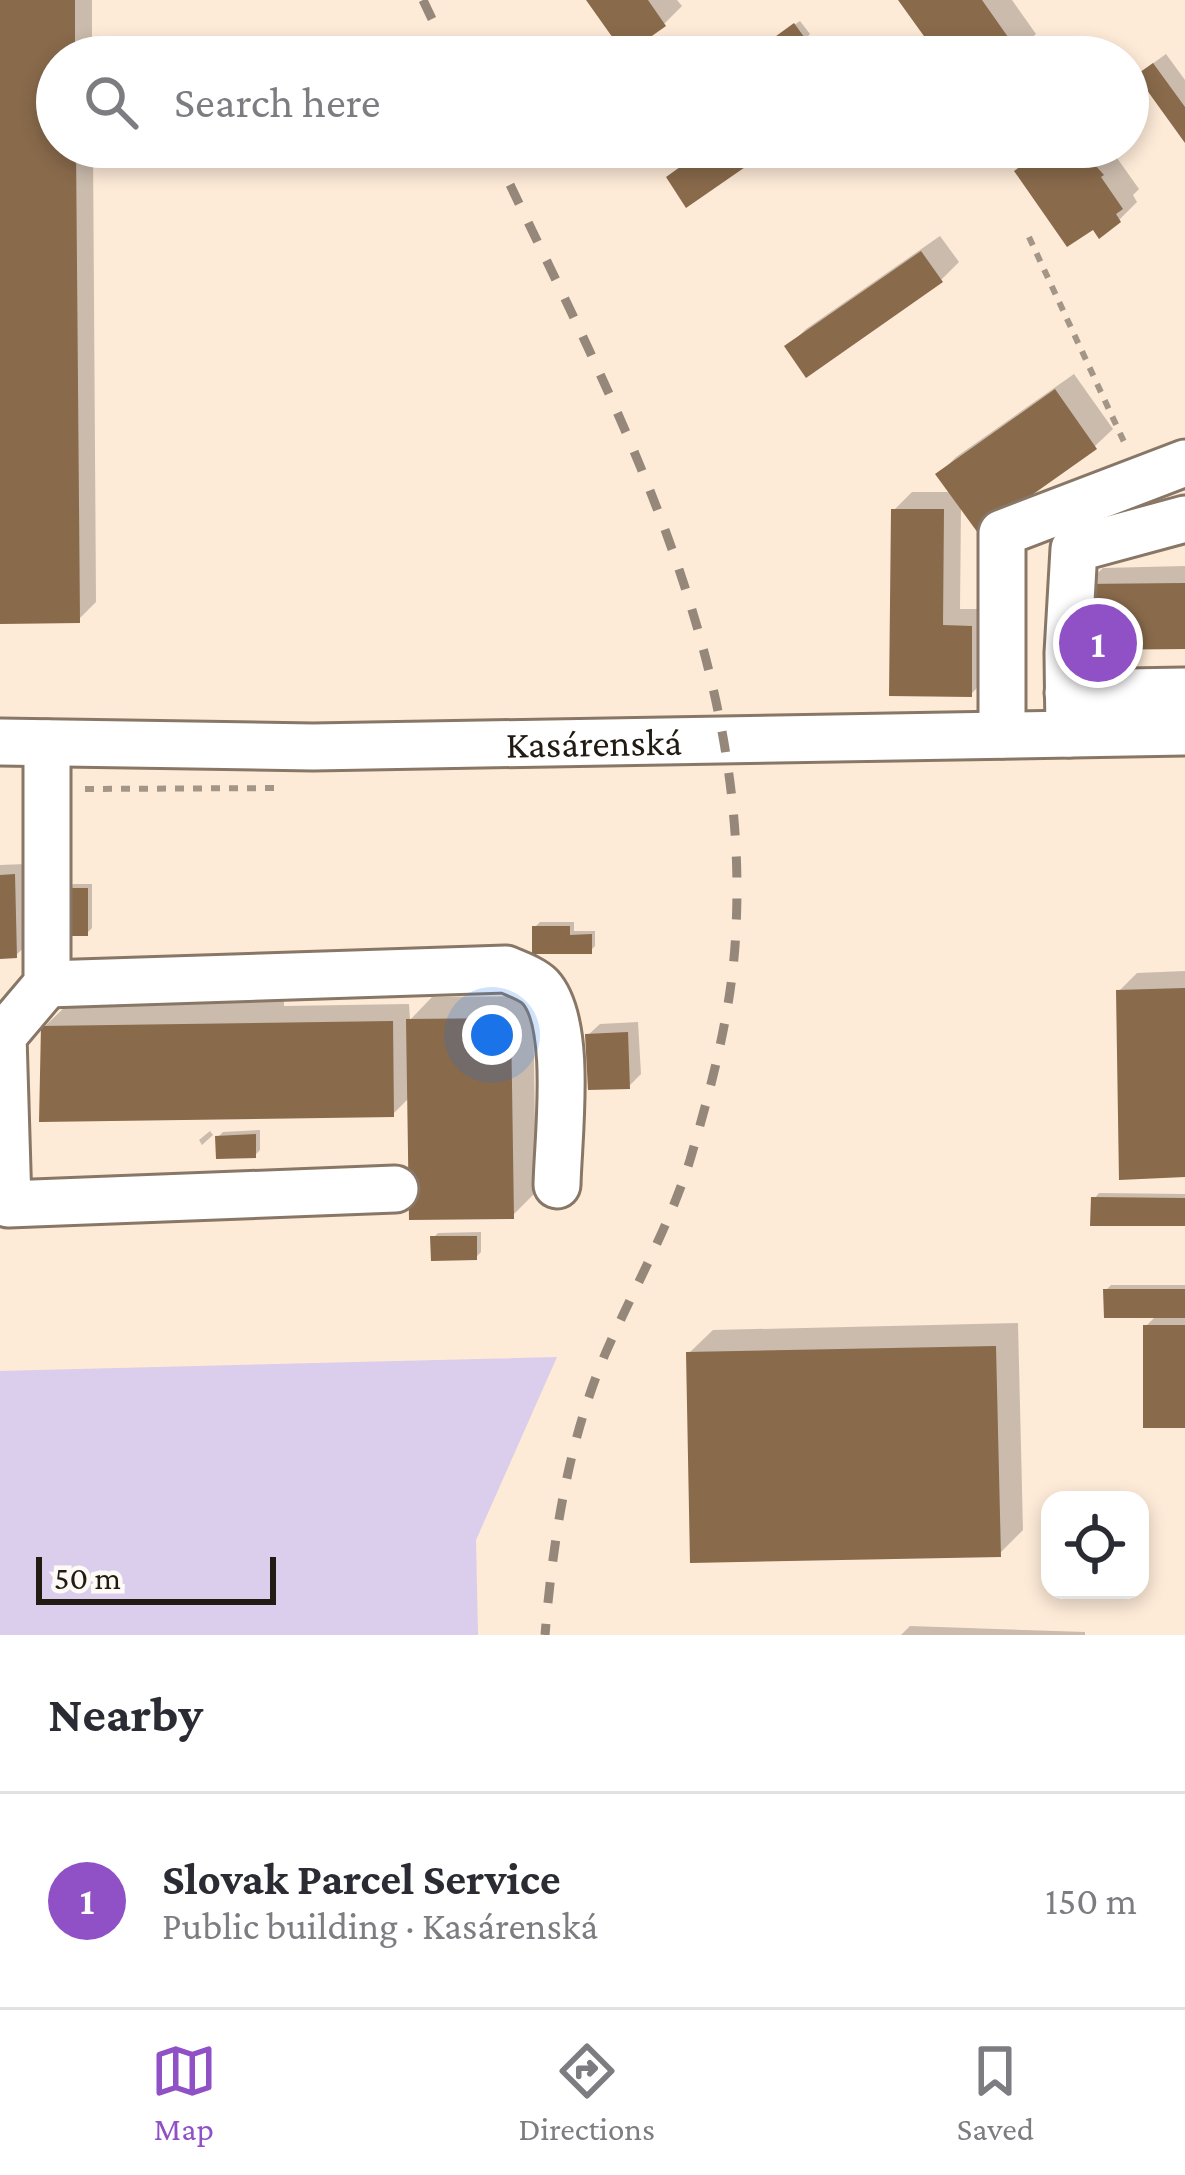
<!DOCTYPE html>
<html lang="en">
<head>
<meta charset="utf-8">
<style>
	body { margin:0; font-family:"Crimson Pro",serif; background:#f2f2f3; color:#2b2b33 }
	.controls { position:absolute; right:36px; bottom:36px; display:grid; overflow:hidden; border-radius:24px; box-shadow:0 6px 18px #0003 }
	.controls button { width:108px; height:108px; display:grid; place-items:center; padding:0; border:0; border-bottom:3px solid #e1e1e2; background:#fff; color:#2b2b33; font:60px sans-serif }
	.scale { position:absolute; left:36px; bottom:30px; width:240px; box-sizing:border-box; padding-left:12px; border:6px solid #221b14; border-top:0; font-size:33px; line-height:42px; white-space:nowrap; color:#221b14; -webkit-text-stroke:9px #fefaf6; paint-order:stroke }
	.you { position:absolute; left:492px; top:1035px; width:42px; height:42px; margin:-30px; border:9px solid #fff; border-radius:50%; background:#1a73e8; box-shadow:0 0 0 18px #1a73e833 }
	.badge { display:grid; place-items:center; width:78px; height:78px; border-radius:50%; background:#9051c7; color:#fff; font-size:39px; font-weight:700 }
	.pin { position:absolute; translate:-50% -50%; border:6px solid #fff; box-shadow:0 3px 12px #0006 }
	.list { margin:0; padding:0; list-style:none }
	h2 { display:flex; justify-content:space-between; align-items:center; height:156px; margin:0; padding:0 48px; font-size:51px }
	h2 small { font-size:39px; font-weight:400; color:#7c7c81 }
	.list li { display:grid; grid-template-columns:78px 1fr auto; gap:36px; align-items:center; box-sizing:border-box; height:216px; padding:0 48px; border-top:3px solid #e1e1e2 }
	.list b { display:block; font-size:45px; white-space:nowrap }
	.list p { margin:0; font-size:39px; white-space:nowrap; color:#7c7c81 }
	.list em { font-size:39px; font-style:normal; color:#7c7c81 }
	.icon { flex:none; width:66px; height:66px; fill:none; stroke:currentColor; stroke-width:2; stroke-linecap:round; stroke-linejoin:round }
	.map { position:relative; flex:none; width:1185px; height:1635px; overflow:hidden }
	.search { position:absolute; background:#fff; box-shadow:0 6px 18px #0003; left:36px; right:36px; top:36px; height:132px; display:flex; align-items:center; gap:30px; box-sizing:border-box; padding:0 42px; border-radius:66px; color:#7c7c81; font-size:45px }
	.sheet { height:372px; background:#fff }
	nav { display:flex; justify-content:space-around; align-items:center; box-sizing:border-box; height:168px; border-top:3px solid #e1e1e2; background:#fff; font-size:33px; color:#7c7c81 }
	nav a { display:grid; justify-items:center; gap:6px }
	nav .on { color:#9051c7 }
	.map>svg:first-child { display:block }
	.green { fill:#dbcdec }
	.shadow { fill:#0003 }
	.building { fill:#896a4b }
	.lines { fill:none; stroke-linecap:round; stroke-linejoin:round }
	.minor-casing { stroke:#876; stroke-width:51 }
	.path { stroke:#a49687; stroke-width:6; stroke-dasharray:9 9; stroke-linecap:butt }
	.minor { stroke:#fff; stroke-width:45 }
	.rail { stroke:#95877a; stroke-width:9; stroke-dasharray:21 21; stroke-linecap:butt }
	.labels { text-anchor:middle; stroke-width:9; stroke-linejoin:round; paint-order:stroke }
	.street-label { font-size:39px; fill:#221b14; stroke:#fefaf6 }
</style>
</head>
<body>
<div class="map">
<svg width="1185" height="1635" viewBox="0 0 1185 1635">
	<rect width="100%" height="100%" fill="#fdead7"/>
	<path class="green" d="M557 1357 476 1540 478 1635H0V1371Z"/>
	<path class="shadow" d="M0 0H92V57H57V147H93L96 602 78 620 0 621Z
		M590 0H677L682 6 664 24Z
		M902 0H1012L1036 34 1010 57H942Z
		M800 21 810 34 805 39 781 34Z
		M1166 54 1185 80V138L1152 64Z
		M1039 147H1113L1119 155 1117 158 1139 189 1133 195 1137 202 1119 220 1018 171 1041 150Z
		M940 236 959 262 941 280 788 347 806 329Z
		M1074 374 1113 429 1095 446 961 505 960 609H989V676L971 694 894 510 912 492H952L939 474 956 457Z
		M1185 566V646L1085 585 1103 568Z
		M26 864 28 944 16 955 0 956V865Z
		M73 884H92V928L87 933 68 889Z
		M540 922H574V931H595V946L590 951 535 927Z
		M1185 971V1174L1119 991 1137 973Z
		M533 996 536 1192 512 1216 410 1097 393 1114 44 1027 68 1004 284 1000V1006L409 1004 410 1020 432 997Z
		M638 1022 641 1074 629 1086 588 1035 600 1024Z
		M260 1130V1150L255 1155 218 1137 223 1132Z
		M210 1131 213 1135 202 1145 199 1140Z
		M1099 1193 1185 1194V1224L1094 1199Z
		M481 1232V1252L476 1257 433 1238 438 1233Z
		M1111 1285H1185V1425L1146 1326 1157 1315 1106 1290Z
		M1018 1323 1023 1530 999 1554 689 1353 713 1330Z
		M910 1626 1085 1632V1635H883H901Z"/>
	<path class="building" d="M0 0H75V57H57V147H76L80 623 0 624Z
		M586 0H648L666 26 625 55Z
		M898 0H982L1020 54 1015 57H939Z
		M794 23 807 41 785 57 772 39Z
		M1153 63 1185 107V143L1136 75Z
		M708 147H774L686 208 666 177Z
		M1035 147H1079L1104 175 1101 177 1123 209 1116 214 1121 222 1099 239 1093 230 1067 247 1014 171 1040 153Z
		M921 251 943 282 806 378 784 346Z
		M1055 389 1097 449 978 533 935 474Z
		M891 509H944L943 625 972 626V697L889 696Z
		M1185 583V649L1082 650V584Z
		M15 874 17 958 0 959V875Z
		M65 888H88V936H65Z
		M532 926H570V935L592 934V954H532Z
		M1185 988V1177L1119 1180 1116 990Z
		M511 1018 514 1219 409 1220 406 1019Z
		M393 1021 394 1117 39 1122 41 1026Z
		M628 1032 630 1089 588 1090 585 1034Z
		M256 1134V1158L216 1159 215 1136Z
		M1091 1197 1185 1198V1226H1090Z
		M430 1236H477V1260L431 1261Z
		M1103 1289H1185V1318H1104Z
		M1143 1325H1185V1428H1143Z
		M996 1346 1001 1557 690 1563 686 1352Z"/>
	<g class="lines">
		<g class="minor-casing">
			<g id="minor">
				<path d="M1068 693 1185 691"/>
				<path d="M1069 734 1068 653 1074 549 1185 519"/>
				<path d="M1002 735V533L1185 463"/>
				<path id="s1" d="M0 742 313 747 1185 732"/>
				<path d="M47 743V984L3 1036 8 1204 395 1189"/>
				<path d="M47 984 506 969C517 974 532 979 540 987 573 1023 558 1137 557 1185"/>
			</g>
		</g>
		<path class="path" d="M1029 237 1125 444
			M85 789 282 788"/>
		<use href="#minor" class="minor"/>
		<path class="rail" d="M423 0 450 57
			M492 147C609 394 750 647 736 928 733 1006 712 1085 690 1160 669 1227 634 1288 606 1352 568 1441 553 1539 545 1635"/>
	</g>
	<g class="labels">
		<g class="street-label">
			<text dy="14" stroke="none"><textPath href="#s1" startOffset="594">Kasárenská</textPath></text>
		</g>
	</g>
</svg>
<div class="controls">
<button><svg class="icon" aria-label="locate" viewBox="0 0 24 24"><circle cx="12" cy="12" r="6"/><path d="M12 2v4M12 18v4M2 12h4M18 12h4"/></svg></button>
</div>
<div class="scale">50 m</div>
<div class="you"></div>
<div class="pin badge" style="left:1098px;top:643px">1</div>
<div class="search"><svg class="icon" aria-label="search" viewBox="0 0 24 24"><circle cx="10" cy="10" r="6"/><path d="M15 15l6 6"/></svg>Search here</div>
</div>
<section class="sheet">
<h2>Nearby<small></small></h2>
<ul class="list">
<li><span class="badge">1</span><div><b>Slovak Parcel Service</b><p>Public building · Kasárenská</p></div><em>150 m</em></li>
</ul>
</section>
<nav>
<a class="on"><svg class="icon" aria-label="map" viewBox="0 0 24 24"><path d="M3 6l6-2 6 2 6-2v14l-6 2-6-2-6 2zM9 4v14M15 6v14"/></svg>Map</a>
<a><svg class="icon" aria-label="directions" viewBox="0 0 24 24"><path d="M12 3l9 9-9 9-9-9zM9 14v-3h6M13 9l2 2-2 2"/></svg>Directions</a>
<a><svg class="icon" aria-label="saved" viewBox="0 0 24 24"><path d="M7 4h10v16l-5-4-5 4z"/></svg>Saved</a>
</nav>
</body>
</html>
